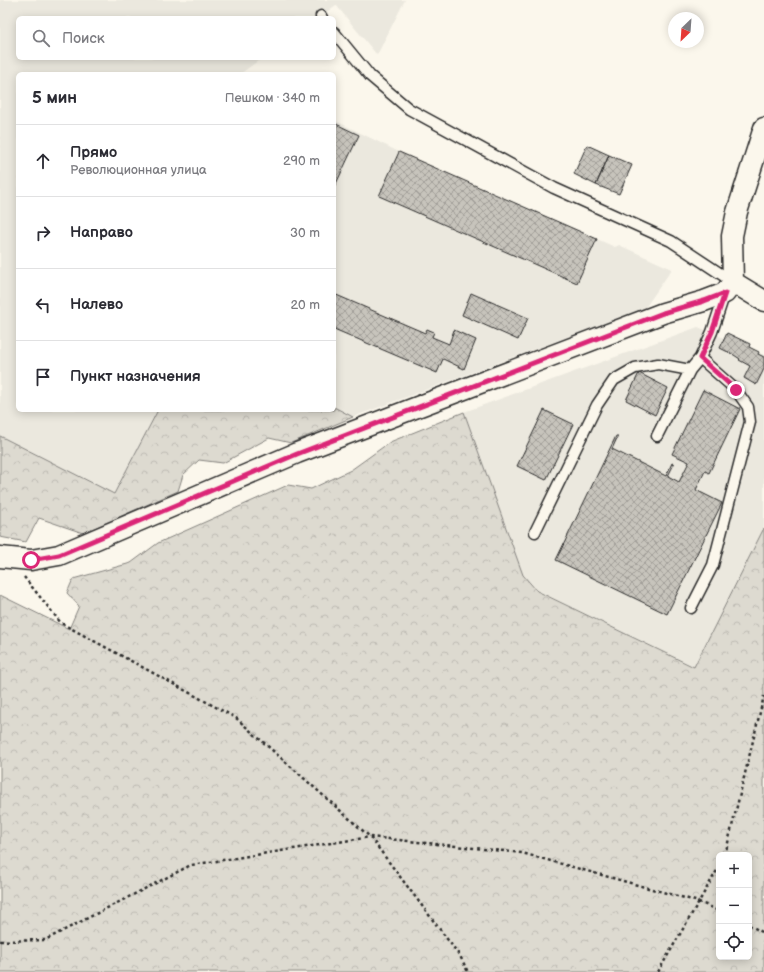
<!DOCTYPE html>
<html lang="ru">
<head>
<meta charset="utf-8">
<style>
	body { margin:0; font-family:"Balsamiq Sans",sans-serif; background:#f7f7f7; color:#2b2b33 }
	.controls { position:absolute; right:12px; bottom:12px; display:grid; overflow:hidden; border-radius:6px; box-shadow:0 2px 10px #0003 }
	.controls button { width:36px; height:36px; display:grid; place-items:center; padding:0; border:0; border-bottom:1px solid #e1e1e2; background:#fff; color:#2b2b33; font:20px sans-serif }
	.compass { position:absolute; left:668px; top:12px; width:36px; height:36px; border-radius:50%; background:#fff; box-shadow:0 2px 10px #0003; rotate:205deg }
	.stop { position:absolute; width:12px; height:12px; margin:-9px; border:3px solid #db2777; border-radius:50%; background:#fff }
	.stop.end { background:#db2777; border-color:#fff; box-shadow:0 1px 4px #0008 }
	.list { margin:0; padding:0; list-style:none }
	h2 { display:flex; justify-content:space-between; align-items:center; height:52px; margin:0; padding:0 16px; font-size:17px }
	h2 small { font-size:13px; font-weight:400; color:#7c7c81 }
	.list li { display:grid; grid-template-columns:26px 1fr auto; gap:12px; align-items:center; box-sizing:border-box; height:72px; padding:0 16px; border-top:1px solid #e1e1e2 }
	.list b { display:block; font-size:15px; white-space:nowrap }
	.list p { margin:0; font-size:13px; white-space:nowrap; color:#7c7c81 }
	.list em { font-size:13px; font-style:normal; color:#7c7c81 }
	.icon { flex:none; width:22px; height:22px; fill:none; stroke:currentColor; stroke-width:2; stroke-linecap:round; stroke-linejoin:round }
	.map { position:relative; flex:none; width:764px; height:972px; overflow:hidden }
	.search { position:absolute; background:#fff; box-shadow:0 2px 10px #0003; left:16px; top:16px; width:320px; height:44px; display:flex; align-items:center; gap:10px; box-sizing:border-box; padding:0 14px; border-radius:6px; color:#7c7c81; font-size:15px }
	.panel { position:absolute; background:#fff; box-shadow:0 2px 10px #0003; left:16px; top:72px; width:320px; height:340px; border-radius:6px }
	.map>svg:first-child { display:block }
	.built { fill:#ebe8de }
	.forest { fill:url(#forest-crowns); stroke:#84827e; fill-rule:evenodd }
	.building { fill:url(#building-cross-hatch); stroke:#2b2b2b }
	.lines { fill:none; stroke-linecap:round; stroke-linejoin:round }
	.lane-casing { stroke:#2b2b2b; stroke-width:13 }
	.street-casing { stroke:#2b2b2b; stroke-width:23 }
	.path { stroke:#2b2b2b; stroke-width:2.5; stroke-dasharray:3 3; stroke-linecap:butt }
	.lane { stroke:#fbf7ec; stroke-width:10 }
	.street { stroke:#fbf7ec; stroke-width:20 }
	.route { stroke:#db2777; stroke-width:5 }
</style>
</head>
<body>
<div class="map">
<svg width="764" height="972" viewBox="0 0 764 972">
	<defs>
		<pattern id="forest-crowns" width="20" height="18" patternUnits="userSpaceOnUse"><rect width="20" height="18" fill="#dddad0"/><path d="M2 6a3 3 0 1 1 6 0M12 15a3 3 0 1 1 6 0" fill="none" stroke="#bebbb3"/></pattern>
		<pattern id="building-cross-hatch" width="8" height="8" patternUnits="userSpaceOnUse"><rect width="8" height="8" fill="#c7c4bc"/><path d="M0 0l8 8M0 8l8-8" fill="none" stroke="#a29f99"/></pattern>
	</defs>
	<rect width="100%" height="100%" fill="#fbf7ec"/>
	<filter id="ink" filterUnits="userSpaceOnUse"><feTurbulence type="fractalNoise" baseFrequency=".025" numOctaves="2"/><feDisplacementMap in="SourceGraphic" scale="8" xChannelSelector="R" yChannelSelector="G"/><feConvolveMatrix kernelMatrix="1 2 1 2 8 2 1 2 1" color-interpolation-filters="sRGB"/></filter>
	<g filter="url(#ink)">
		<path class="built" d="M0 0H405L377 55 336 5 318 18H18V58H262L240 74H18V410H158L114 494 0 436Z
			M334 120 399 152 615 247 619 245 672 269 645 308 353 417 334 407Z
			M698 327 764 355V528L695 667 538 591 523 575 464 412Z"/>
		<path class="forest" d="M334 407 353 417 291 443 269 438 223 463 199 460 183 475 178 491 83 533 39 518 26 542 0 537V436L114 494 158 410H334Z
			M464 412 523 575 537 591 694 667 764 528V972H0V595L69 629 79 606 67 593 73 579 131 563 158 543 288 485 311 489 351 470 390 442ZM719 855H749V957H719Z"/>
		<path class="building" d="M334 123 359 135 334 188Z
			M587 145 609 155 596 185 574 174Z
			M399 152 597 239 577 283 379 196Z
			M609 155 632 165 619 194 596 185Z
			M471 293 528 318 518 340 462 315Z
			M334 294 425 333 427 329 434 332 432 337 449 344 454 330 476 340 464 369 443 359 437 373 334 329Z
			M727 333 750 344 749 347 759 352 758 354 764 357V369L756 385 744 378 750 366 739 360 740 359 734 355 720 348Z
			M639 373 668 388 655 415 626 400Z
			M703 390 740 409 709 473 705 471 696 490 722 503 667 614 556 560 616 436H618L612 449 666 476 672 463 674 464 668 476 679 482 689 462 672 454Z
			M544 410 573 424 546 480 517 466Z"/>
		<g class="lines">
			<g class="lane-casing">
				<path id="lane" d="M321 16 322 18
					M334 32 370 76 409 109 554 188 671 241 733 282
					M657 436 690 370 700 358 712 332 725 293
					M535 532 597 405 614 380 635 368 658 364 690 370
					M691 608 713 565 750 422 748 407 736 390 700 358"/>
			</g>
			<g class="street-casing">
				<path id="street" d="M733 282 732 236 737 212 764 128
					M733 282 764 301
					M0 557 31 560 59 555 297 453 663 313 704 301 725 293 733 282"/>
			</g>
			<path class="path" d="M24 577 61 623 236 718 370 837 460 956 468 972
				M725 855 764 696
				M749 925 764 933
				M0 941 45 940 191 865 370 837 522 853 699 902 719 911
				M658 972 719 867"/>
			<use href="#lane" class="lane"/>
			<use href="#street" class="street"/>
		</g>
	</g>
	<g class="lines" filter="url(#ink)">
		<path class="route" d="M31 560 59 555 297 454 663 313 704 301 725 293 712 332 700 358 736 390"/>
	</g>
</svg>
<div class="controls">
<button>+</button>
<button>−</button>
<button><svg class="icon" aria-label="locate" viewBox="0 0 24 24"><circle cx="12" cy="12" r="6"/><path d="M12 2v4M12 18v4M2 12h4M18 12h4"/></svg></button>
</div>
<svg class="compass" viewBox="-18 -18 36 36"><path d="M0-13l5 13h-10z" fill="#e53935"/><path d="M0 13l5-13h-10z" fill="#7c7c81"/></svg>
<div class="stop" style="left:31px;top:560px"></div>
<div class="stop end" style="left:736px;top:390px"></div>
<div class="search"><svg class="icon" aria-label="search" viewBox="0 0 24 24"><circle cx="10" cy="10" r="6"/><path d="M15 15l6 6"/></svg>Поиск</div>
<section class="panel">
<h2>5 мин<small>Пешком · 340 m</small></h2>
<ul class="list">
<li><svg class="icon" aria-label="ahead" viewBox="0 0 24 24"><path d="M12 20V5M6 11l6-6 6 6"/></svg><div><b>Прямо</b><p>Революционная улица</p></div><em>290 m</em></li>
<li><svg class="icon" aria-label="right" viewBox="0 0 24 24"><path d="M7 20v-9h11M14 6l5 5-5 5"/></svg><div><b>Направо</b></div><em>30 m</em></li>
<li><svg class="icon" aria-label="left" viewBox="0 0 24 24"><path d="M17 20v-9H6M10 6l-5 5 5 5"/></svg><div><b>Налево</b></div><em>20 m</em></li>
<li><svg class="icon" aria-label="arrive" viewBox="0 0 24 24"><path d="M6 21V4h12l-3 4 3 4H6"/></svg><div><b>Пункт назначения</b></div></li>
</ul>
</section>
</div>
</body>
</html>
